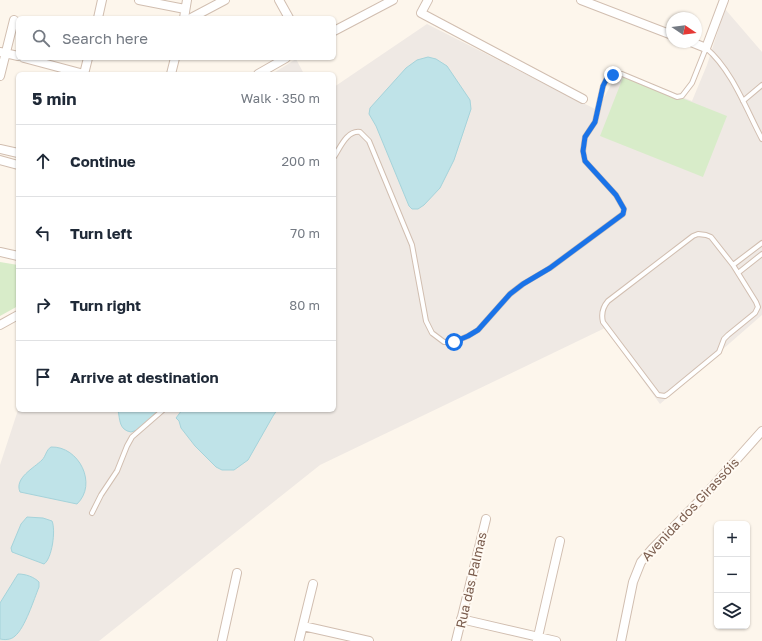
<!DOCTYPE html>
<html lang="en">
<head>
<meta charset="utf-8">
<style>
	body { margin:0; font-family:"Golos Text",sans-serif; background:#f2f2f3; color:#1f2937 }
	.controls { position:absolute; right:12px; bottom:12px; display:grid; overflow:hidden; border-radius:6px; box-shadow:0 1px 3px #0004 }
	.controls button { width:36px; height:36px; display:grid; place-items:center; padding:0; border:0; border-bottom:1px solid #e0e1e3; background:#fff; color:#1f2937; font:20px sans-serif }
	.compass { position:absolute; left:666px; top:12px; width:36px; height:36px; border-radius:50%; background:#fff; box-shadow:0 1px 3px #0004; rotate:103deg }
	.stop { position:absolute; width:12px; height:12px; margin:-9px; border:3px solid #1a73e8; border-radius:50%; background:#fff }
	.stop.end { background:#1a73e8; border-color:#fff; box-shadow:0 1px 4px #0008 }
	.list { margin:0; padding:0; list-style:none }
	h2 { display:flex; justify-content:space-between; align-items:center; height:52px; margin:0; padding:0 16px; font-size:17px }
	h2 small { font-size:13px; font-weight:400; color:#747a83 }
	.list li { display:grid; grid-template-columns:26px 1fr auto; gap:12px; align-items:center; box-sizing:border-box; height:72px; padding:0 16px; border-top:1px solid #e0e1e3 }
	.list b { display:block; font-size:15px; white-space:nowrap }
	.list em { font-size:13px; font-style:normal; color:#747a83 }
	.icon { flex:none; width:22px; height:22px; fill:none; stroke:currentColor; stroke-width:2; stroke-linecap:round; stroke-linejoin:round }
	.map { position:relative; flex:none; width:762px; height:641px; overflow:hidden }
	.search { position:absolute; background:#fff; box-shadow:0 1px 3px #0004; left:16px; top:16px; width:320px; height:44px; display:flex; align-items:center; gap:10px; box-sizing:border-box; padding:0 14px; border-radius:6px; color:#747a83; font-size:15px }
	.panel { position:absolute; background:#fff; box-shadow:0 1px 3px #0004; left:16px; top:72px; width:320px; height:340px; border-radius:6px }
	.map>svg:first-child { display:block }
	.industrial { fill:#efe9e4 }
	.green { fill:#d8ecc9 }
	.water { fill:#bfe3e8; stroke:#a5d3da }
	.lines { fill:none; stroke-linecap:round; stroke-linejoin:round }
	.lane-casing { stroke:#d1beb0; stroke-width:6 }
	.street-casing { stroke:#d1beb0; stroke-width:10 }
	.lane { stroke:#fff; stroke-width:4 }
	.street { stroke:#fff; stroke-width:8 }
	.route { stroke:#1a73e8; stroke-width:5 }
	.labels { text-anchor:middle; stroke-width:4; stroke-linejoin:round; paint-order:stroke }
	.street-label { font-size:13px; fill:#7a5c4d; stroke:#fffaf3 }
</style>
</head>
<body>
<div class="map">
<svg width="762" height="641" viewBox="0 0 762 641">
	<rect width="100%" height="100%" fill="#fdf6ec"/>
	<path class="industrial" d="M725 9 762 52V315L660 404 605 328 320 465 99 641H0V465L18 410H334V87L427 24 597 110 618 72 692 101 707 65Z
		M296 59 304 74H272Z"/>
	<path class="green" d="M624 75 727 116 703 177 600 136Z
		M0 262 18 265V306L0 316Z"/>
	<path class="water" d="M428 57 436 59 447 66 470 100 471 109 454 160 440 188 424 205 418 209H412L409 206 376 126 369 114 370 108 406 68 417 60Z
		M118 410H162L140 429 131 432C119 430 120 420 118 410Z
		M182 410H277L273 416 248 460 234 470H222L216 467 195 446 181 428 179 421 176 418Z
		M51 447C79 446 98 484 77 504L20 492C14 478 34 468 42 460 46 456 46 450 51 447Z
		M27 517 43 518 52 521C56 530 52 559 44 564L12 552 11 548 21 524Z
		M18 574C26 574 34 577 39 582V587C34 599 25 628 15 636 11 640 5 640 0 639V603Z"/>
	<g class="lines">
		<g class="lane-casing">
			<path id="lane" d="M743 101 762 85
				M334 157C340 148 347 130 360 132L369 141 412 245 426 321 432 333 444 342H454L468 336 478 330 510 294 523 284 550 268 623 214 624 209 616 195 585 161 583 151 585 137 595 122 603 86 607 78 613 75 622 74 670 94 677 97 682 96 692 83 706 48C732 70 746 109 762 139
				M698 234 706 235 711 237 733 265 756 302 758 307 755 313 728 335 724 339 719 352 668 394 665 396 658 395 603 322C601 314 602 308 608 301L693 236Z
				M733 265 762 243
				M738 273 762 254
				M92 513 101 495 117 471 127 446 132 437 163 410"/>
		</g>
		<g class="street-casing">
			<path id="street" d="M139 0 185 9
				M279 0 289 18
				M428 0 421 13 583 99
				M581 0 672 35
				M98 18 102 0
				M184 18 187 0
				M191 18 225 0
				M334 31 393 0
				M691 42 706 48 724 0
				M0 52 18 56
				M24 58 84 74
				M84 74 88 58
				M171 74 175 58
				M258 74 286 58
				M0 76 14 20
				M0 149 18 153
				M0 160 18 165
				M0 252 18 256
				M0 325 18 315
				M461 619 556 641
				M303 626 369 641
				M222 641 237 573
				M299 641 313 584
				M456 641 486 519
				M537 641 560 541
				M621 641 633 582 641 562 652 549 704 496 762 431"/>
		</g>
		<use href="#lane" class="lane"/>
		<use href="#street" class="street"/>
	</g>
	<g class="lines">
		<path class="route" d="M454 342 468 336 478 330 510 294 523 284 550 268 623 214 624 209 616 195 585 161 583 151 585 137 595 122 603 86 607 78 613 75"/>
	</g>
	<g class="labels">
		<g class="street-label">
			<text transform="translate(690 509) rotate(-47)" y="5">Avenida dos Girassóis</text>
			<text transform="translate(471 580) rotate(-77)" y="5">Rua das Palmas</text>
		</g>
	</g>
</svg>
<div class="controls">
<button>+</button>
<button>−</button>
<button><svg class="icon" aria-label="layers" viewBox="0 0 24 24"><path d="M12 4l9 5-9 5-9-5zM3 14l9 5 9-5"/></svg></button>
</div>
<svg class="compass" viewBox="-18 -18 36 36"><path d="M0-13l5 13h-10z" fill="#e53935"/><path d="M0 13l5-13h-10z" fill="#747a83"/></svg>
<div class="stop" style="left:454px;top:342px"></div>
<div class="stop end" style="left:613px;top:75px"></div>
<div class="search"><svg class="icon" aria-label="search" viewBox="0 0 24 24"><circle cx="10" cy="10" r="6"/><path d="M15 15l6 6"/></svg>Search here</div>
<section class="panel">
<h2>5 min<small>Walk · 350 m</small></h2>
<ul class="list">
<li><svg class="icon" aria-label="ahead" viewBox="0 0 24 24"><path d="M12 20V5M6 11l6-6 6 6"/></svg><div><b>Continue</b></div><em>200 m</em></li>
<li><svg class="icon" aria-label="left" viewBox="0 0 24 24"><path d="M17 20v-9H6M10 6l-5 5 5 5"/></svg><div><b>Turn left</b></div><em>70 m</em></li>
<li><svg class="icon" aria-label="right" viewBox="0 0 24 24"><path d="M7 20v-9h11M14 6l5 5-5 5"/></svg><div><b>Turn right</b></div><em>80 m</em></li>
<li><svg class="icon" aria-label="arrive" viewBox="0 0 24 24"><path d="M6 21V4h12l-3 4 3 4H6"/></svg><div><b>Arrive at destination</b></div></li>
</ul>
</section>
</div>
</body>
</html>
